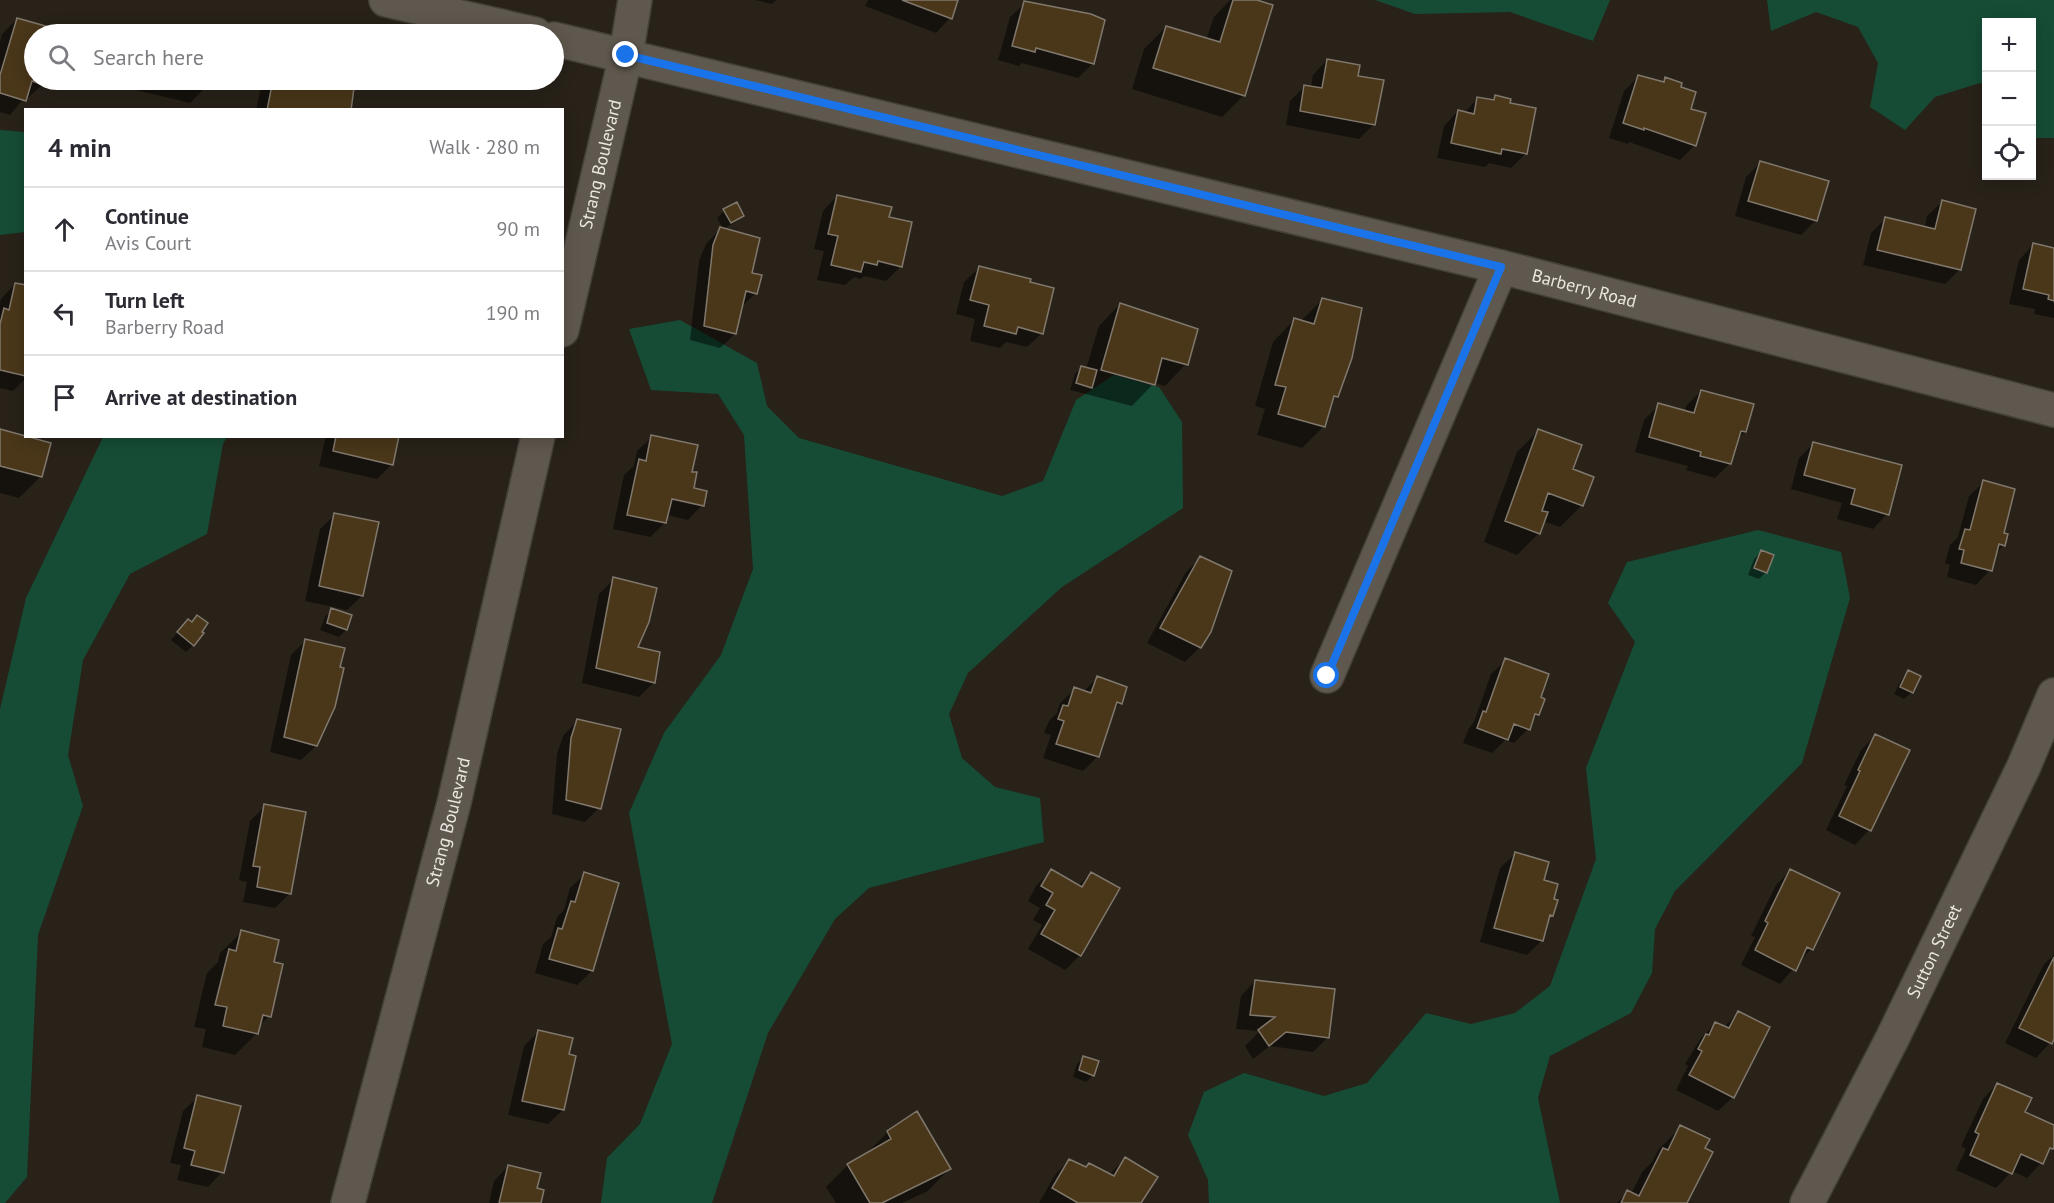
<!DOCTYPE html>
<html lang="en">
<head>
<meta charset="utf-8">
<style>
	body { margin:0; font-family:"PT Sans",sans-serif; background:#f2f2f3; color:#2b2b33 }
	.controls { position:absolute; right:18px; top:18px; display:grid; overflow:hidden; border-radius:0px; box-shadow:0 3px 15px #0003 }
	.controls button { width:54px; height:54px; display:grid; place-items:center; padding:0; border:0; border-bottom:2px solid #e1e1e2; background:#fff; color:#2b2b33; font:30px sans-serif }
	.stop { position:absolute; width:18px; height:18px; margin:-14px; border:4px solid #1a73e8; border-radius:50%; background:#fff }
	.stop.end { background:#1a73e8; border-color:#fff; box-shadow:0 2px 6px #0008 }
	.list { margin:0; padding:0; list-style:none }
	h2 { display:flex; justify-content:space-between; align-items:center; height:78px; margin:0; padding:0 24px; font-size:26px }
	h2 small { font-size:20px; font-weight:400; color:#7c7c81 }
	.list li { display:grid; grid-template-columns:39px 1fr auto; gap:18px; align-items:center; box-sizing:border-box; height:84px; padding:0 24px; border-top:2px solid #e1e1e2 }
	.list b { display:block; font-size:22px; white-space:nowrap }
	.list p { margin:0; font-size:20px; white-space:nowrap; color:#7c7c81 }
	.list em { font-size:20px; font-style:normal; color:#7c7c81 }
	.icon { flex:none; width:33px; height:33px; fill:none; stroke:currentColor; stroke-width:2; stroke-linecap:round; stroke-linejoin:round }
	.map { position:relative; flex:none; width:2054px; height:1203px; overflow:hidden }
	.search { position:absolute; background:#fff; box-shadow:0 3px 15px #0003; left:24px; top:24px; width:540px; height:66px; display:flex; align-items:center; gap:15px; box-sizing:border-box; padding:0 21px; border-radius:33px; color:#7c7c81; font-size:22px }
	.panel { position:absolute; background:#fff; box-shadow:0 3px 15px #0003; left:24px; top:108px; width:540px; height:330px; border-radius:0px }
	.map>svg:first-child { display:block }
	.green { fill:#164c35 }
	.shadow { fill:#0007 }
	.building { fill:#4a371a; stroke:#80786d; stroke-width:1.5 }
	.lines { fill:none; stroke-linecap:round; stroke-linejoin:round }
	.street-casing { stroke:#454039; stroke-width:36 }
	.street { stroke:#5f584e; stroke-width:33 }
	.route { stroke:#1a73e8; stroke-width:8 }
	.labels { text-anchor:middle; stroke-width:4.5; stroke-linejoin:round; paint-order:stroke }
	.street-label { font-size:18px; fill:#eae6e0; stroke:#282219 }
</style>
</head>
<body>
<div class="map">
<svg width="2054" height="1203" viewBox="0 0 2054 1203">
	<rect width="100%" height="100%" fill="#282219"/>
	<path class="green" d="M1375 0H1610L1593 41 1510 12 1415 14Z
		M1767 0H2054V138H2036L2032 123V22H1986V85L1980 83 1935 97 1905 130 1870 107 1878 63 1858 27 1816 12 1771 31Z
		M0 130 25 132V232L0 235Z
		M680 320 757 363 767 406 799 438 1002 496 1043 481 1076 400 1114 375 1159 387 1182 422 1183 508 1062 587 968 673 949 714 962 758 995 787 1040 798 1044 842 869 888 835 919 768 1033 712 1203H601L607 1158 640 1124 672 1044 629 813 664 733 721 655 753 569 744 435 718 394 651 390 629 329Z
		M103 437H227L223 444 207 534 130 574 83 660 68 755 83 806 38 935 27 1177 5 1203H0V709L26 598Z
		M1758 530 1841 552 1850 598 1802 763 1675 891 1655 929 1652 973 1631 1013 1550 1056 1538 1098 1560 1203H1209L1208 1180 1188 1135 1204 1092 1244 1073 1324 1096 1367 1083 1426 1013 1471 1024 1515 1013 1550 986 1596 859 1586 768 1635 642 1608 603 1627 562Z"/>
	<path class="shadow" d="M755 0H776L772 4Z
		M868 0H957L950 18 936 33 865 6Z
		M1230 0H1252L1244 95 1222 117 1132 89 1144 49 1166 27 1206 40 1214 17Z
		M1025 3 1093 63 1078 78 1022 63 1019 66 998 60 1010 17Z
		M17 19 58 31 57 34H34V80H44L43 84 28 98 25 97 10 115 0 112V42L2 34Z
		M1327 60 1356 77 1374 124 1359 139 1286 125 1290 101 1305 86 1311 87 1313 75Z
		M1639 76 1662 83 1666 79 1680 88 1689 110 1695 145 1680 160 1629 142 1628 144 1609 138 1624 91Z
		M108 80H207L205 88 190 103 107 83Z
		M271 80H295L353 89 349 110H256L260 91Z
		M1495 97 1508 104 1526 153 1511 168 1489 163 1485 167 1437 158 1444 126 1458 111 1464 113 1478 98 1491 101Z
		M1760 163 1816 220 1801 235 1735 216 1746 177Z
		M837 196 888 218 901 266 886 281 864 276 861 279 854 277 845 285 817 280 824 251 814 249 823 211Z
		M1942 202 1960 269 1945 284 1863 265 1871 233 1885 219 1925 228 1927 216Z
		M724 211 743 215 736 222 723 229 717 218Z
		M720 229 750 274 760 277 755 294 740 308 735 334 720 348 690 340 699 261 706 244Z
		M2033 245 2054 249V318L2034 314 2035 309 2009 304 2019 260Z
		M979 268 1029 283 1042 333 1027 347 1006 342 1000 348 970 341 975 319 956 314 964 282Z
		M15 284 26 287V378L13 391 0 388V302L1 299Z
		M1323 299 1336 396 1330 402 1324 426 1302 448 1257 435 1265 409 1255 406 1273 342 1294 320 1300 322Z
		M1120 304 1186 364 1165 386 1154 383 1132 406 1070 390 1075 374 1082 367 1086 369 1099 326Z
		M1701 391 1745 432 1736 440 1730 463 1715 478 1686 470 1688 466 1635 452 1644 420 1659 405 1685 412 1686 406Z
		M1539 430 1571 470 1582 505 1560 527 1543 521 1539 533 1517 555 1484 542 1517 452Z
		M0 431 41 476 19 498 0 493Z
		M326 436H398L392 464 377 479 319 466Z
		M652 437 691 473 692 489 702 505 688 520 666 515 665 523 650 537 613 529 624 475 634 466 637 451Z
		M1814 443 1887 514 1873 529 1837 519 1842 503 1791 489 1799 458Z
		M1984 482 2002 534 2004 545 1995 554 1990 570 1976 585 1947 577 1950 565 1945 563 1950 545 1958 537 1969 496Z
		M335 515 362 596 347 610 305 601 320 529Z
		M1761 552 1766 572 1759 579 1748 575 1754 559Z
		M1201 558 1200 647 1185 662 1147 643 1186 572Z
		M614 579 636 648 654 682 639 697 582 683 599 594Z
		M332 610 350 616 346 630 339 637 320 630 325 617Z
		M191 623 193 645 186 652 171 640 181 628Z
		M305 641 316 746 301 760 270 752 291 655Z
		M1506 660 1539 698 1538 714 1531 721 1528 729 1514 743 1505 740 1492 753 1463 743 1469 728 1474 722 1491 674Z
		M1909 672 1919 677 1911 693 1904 699 1894 694 1902 679Z
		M1097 678 1120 703 1113 711 1097 757 1083 771 1043 758 1051 735 1044 733 1049 721 1057 713 1060 703 1075 689 1083 692Z
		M577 721 599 808 585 822 552 814 557 754 563 736Z
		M1876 735 1908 751 1869 830 1855 845 1826 830 1847 786 1844 785 1861 750Z
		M265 806 290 893 275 908 243 902 247 882 239 880 250 821Z
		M1515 854 1542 881 1552 915 1547 919 1541 941 1527 955 1480 942 1500 868Z
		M1051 871 1078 886 1091 873 1080 955 1065 970 1028 949 1042 925 1033 920 1040 908 1028 901 1036 886Z
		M1790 871 1811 949 1780 984 1741 965 1755 937 1751 936 1776 885Z
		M585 874 592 971 577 985 535 973 543 944 551 937 557 917 564 910 570 888Z
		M242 932 272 963 269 1016 258 1027 257 1033 235 1055 202 1047 206 1029 194 1027 207 973 218 962 220 953Z
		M2054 955V1036L2050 1043 2036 1058 2005 1043 2044 964Z
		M1255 981 1328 1037 1313 1052 1270 1046 1253 1059 1245 1046 1260 1031 1236 1029 1241 996Z
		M1739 1012 1733 1097 1718 1111 1676 1090 1688 1066 1685 1064 1701 1038 1716 1023 1724 1027Z
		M538 1032 563 1110 548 1124 508 1115 524 1046Z
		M1084 1057 1093 1075 1086 1082 1073 1077 1077 1064Z
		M1997 1084 2023 1113 2054 1127V1143L2041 1163 2027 1178 2012 1171 1996 1188 1956 1170 1966 1149 1961 1146 1983 1099Z
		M198 1097 222 1172 208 1187 177 1180 181 1165 170 1163 183 1111Z
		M916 1114 949 1169 928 1191 902 1203H836L826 1187 848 1165 866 1154 888 1132Z
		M1681 1127 1685 1203H1617L1627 1192 1631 1194 1642 1172 1652 1162 1659 1149Z
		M1125 1159 1139 1203H1039L1055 1175 1069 1160 1086 1169 1109 1175Z
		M508 1166 535 1189 539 1203H489L494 1181Z"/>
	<path class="building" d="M902 0H958L952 19Z
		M1233 0H1257L1273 5 1245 96 1153 68 1166 26 1220 42Z
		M1024 1 1091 14 1105 20 1094 64 1036 48 1035 52 1012 46Z
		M17 18 60 30 59 34H34V80H45L44 85 32 81 26 101 0 93V75Z
		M1327 59 1360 65 1358 76 1384 80 1375 125 1300 111 1304 85 1322 88Z
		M1638 75 1664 82 1665 77 1682 83 1681 87 1696 92 1691 109 1706 113 1696 146 1644 128V130L1623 123Z
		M167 80H208L206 89Z
		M273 80H305L354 88 351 110H267Z
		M1495 95 1511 99 1510 103 1536 108 1527 154 1502 149 1501 154 1451 143 1458 110 1474 114 1477 97 1494 100Z
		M1760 161 1829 181 1817 221 1748 201Z
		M837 195 892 207 889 217 912 222 902 267 878 261 877 265 864 262 861 272 831 265 838 236 828 234Z
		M1942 200 1976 209 1961 270 1877 250 1885 217 1935 229Z
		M737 202 744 216 731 223 723 209Z
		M720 227 760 238 752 273 762 275 757 294 746 291 736 334 704 326 713 245Z
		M2033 243 2054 248V301L2048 299 2049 295 2023 289Z
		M979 266 1031 279 1030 282 1054 288 1043 334 1018 327 1016 334 984 326 989 305 970 300Z
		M15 283 26 285V376L0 370V324L4 308 9 310Z
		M1322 298 1362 308 1352 358 1338 397 1334 396 1325 427 1278 414 1286 387 1275 385 1294 318 1314 324Z
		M1120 303 1198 329 1188 365 1162 358 1155 385 1101 370Z
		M1081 366 1097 370 1092 388 1076 383Z
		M1701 390 1754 404 1746 432 1741 431 1731 464 1700 456 1701 452 1649 437 1658 403 1694 413Z
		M0 429 51 443 42 477 0 466Z
		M1538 429 1582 445 1573 469 1594 477 1583 506 1548 493 1542 511 1548 512 1540 534 1505 521Z
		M651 435 698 445 692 472H697L694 488 707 491 704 506 672 499 666 523 627 515 639 459 646 461Z
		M336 436H399L393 465 333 451Z
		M1813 442 1902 465 1889 515 1851 504 1855 489 1804 475Z
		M1983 480 2015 489 2004 533 2008 534 2005 546 1999 544 1992 571 1961 563 1964 550 1959 549 1965 529 1970 530Z
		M334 513 379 522 363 596 319 586Z
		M1761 550 1774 555 1767 573 1754 568Z
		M1200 556 1232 571 1211 632 1201 648 1160 628Z
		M613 577 657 588 649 622 638 647 660 652 655 683 596 668Z
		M331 608 352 615 347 630 327 623Z
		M197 615 208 623 202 632 204 633 194 646 177 632 188 619 192 622Z
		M305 639 345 648 340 667 344 668 335 707 317 746 284 737Z
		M1505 658 1549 674 1541 697 1545 699 1539 715 1535 714 1530 730 1514 724 1508 740 1477 728 1483 711 1486 712Z
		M1908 670 1921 676 1913 693 1900 687Z
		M1097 676 1127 687 1122 704 1117 702 1099 757 1056 744 1064 721 1058 719 1063 705 1068 706 1074 687 1091 693Z
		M577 719 621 729 601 809 566 800 571 738Z
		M1875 734 1910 750 1871 831 1839 816 1860 771 1858 770Z
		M264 804 306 812 291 894 257 887 260 867 253 866Z
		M1515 852 1549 862 1544 880 1558 884 1554 899 1558 900 1553 916 1550 915 1543 941 1494 928Z
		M1051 869 1082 887 1091 872 1120 888 1081 956 1041 934 1055 910 1046 905 1053 893 1041 886Z
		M1790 869 1840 893 1813 950 1807 947 1796 971 1755 950 1768 923 1765 921Z
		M584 872 619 883 593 971 549 959 558 928 562 929 571 901 575 902Z
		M241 930 279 940 274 962 283 964 271 1017 263 1015 258 1034 223 1026 227 1007 215 1005 229 949 236 951Z
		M2054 957V1039L2052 1044 2019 1028Z
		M1255 980 1335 989 1329 1038 1286 1032 1269 1046 1258 1030 1275 1017 1250 1015Z
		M1738 1011 1770 1027 1734 1098 1689 1075 1702 1051 1698 1049 1706 1034 1709 1035 1715 1022 1729 1028Z
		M538 1030 573 1038 569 1054 576 1056 564 1110 522 1101Z
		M1083 1056 1099 1061 1094 1076 1079 1070Z
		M1997 1083 2032 1098 2025 1112 2054 1125V1147L2053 1149 2050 1148 2043 1164 2021 1154 2012 1174 1970 1155 1979 1134 1975 1132Z
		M197 1095 241 1106 224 1173 191 1165 195 1151 184 1148Z
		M917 1111 951 1169 882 1203H870L847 1164 891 1139 887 1131Z
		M1680 1125 1710 1139 1705 1148 1713 1152 1687 1203H1621L1627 1190 1639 1196 1663 1148 1668 1150Z
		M1125 1157 1158 1177 1141 1203H1078L1052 1188 1069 1159 1086 1167 1089 1163 1114 1176Z
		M508 1165 541 1173 537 1188 544 1190 541 1203H499Z"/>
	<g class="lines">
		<g class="street-casing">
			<g id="street">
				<path d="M386 0 535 34"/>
				<path id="s1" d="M554 39 1501 267 2054 410"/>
				<path id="s2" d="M562 330 626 55 635 0"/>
				<path d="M1327 676 1501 267"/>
				<path id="s3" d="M348 1203 454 803 538 436"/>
				<path id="s4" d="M1807 1203 1892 1039 2024 766 2054 695"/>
			</g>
		</g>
		<use href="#street" class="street"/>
	</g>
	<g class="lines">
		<path class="route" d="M626 55 1501 267 1327 676"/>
	</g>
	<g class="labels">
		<g class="street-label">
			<text dy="6" stroke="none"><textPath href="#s2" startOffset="170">Strang Boulevard</textPath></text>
			<text dy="6" stroke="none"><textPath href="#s1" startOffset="1060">Barberry Road</textPath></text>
			<text dy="6" stroke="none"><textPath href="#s3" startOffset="394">Strang Boulevard</textPath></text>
			<text dy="6" stroke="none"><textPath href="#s4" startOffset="282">Sutton Street</textPath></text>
		</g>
	</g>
</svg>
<div class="controls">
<button>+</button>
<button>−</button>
<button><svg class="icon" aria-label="locate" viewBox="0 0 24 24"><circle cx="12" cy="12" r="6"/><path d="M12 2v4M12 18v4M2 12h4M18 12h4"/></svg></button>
</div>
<div class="stop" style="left:1327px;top:676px"></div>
<div class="stop end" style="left:626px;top:55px"></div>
<div class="search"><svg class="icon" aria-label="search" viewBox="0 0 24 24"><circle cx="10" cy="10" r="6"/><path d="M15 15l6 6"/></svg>Search here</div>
<section class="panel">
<h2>4 min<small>Walk · 280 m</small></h2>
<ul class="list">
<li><svg class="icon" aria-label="ahead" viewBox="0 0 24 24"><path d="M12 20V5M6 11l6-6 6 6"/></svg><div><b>Continue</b><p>Avis Court</p></div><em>90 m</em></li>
<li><svg class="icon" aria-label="left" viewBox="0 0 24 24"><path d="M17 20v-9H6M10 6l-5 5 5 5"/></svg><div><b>Turn left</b><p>Barberry Road</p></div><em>190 m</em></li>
<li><svg class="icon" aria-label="arrive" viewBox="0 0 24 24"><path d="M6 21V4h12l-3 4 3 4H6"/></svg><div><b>Arrive at destination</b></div></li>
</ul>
</section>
</div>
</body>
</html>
